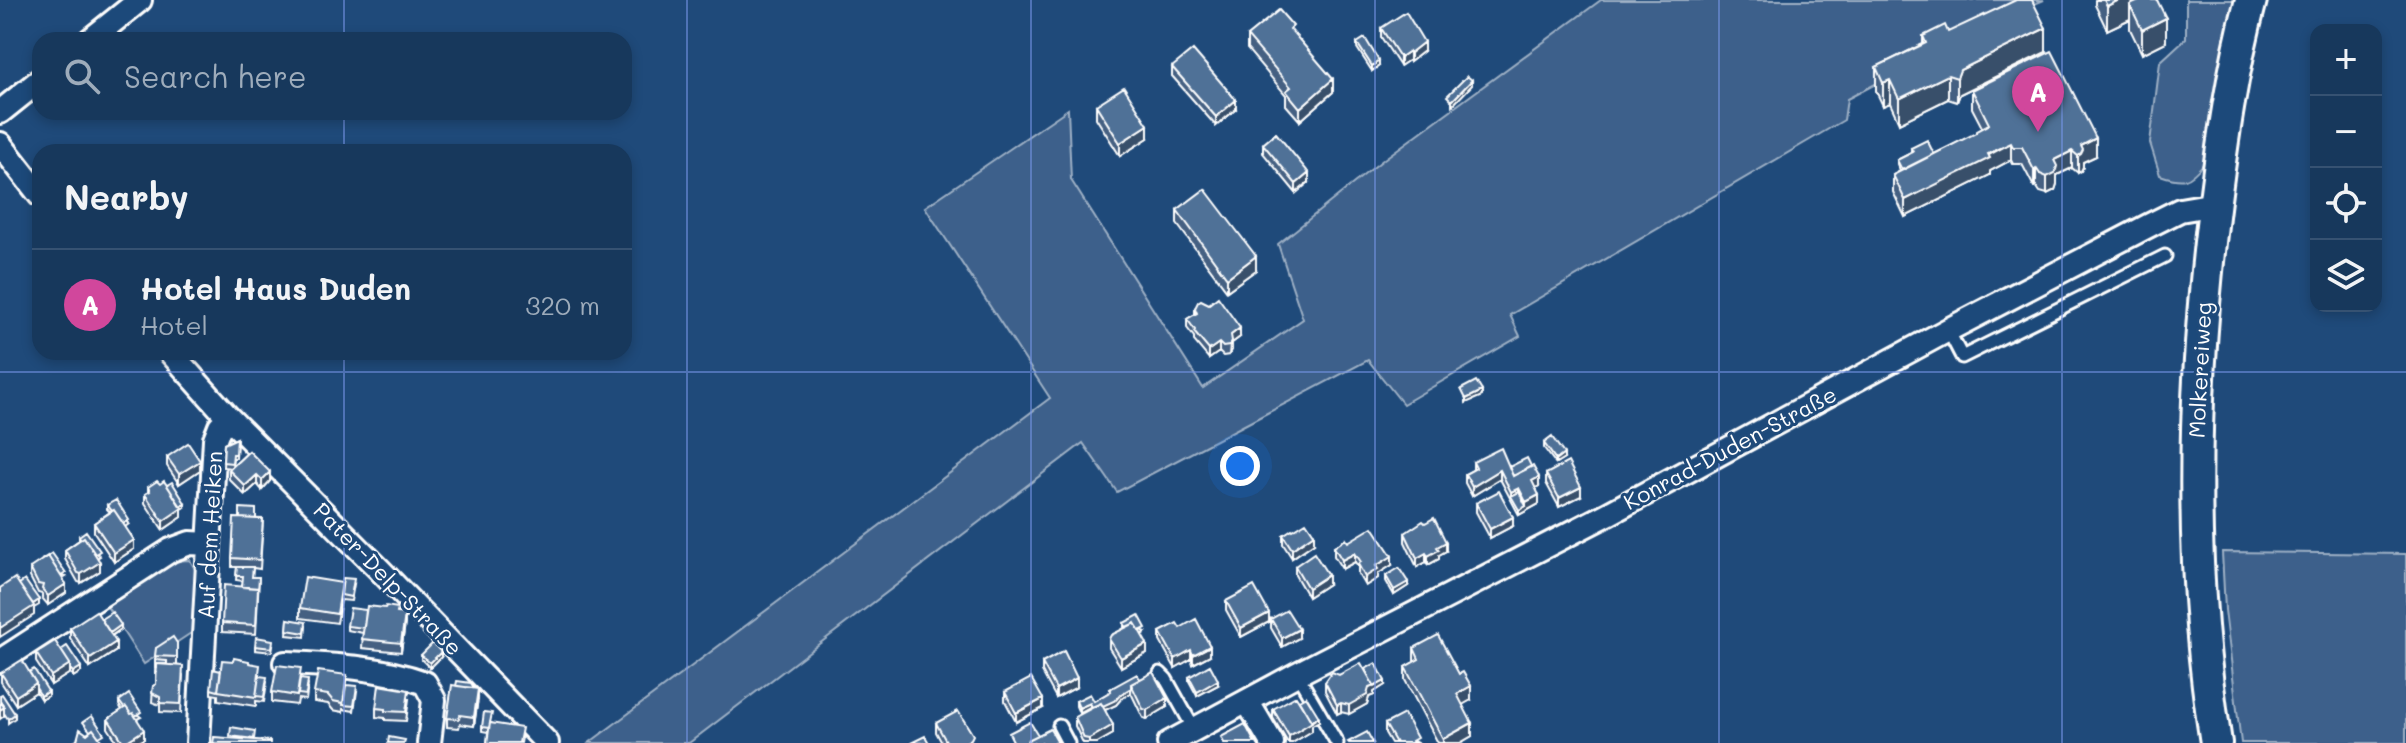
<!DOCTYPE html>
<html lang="en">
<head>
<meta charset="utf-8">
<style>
	body { margin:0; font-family:Mali,sans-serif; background:#244365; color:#f1f3f6 }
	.controls { position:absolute; right:24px; top:24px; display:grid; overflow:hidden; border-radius:16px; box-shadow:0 4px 12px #0003 }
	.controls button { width:72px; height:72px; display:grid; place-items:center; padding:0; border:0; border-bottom:2px solid #365272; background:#17385c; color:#f1f3f6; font:40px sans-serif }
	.you { position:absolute; left:1240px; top:466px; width:28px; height:28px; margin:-20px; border:6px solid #fff; border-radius:50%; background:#1a73e8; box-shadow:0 0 0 12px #1a73e833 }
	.badge { display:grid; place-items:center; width:52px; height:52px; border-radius:50%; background:#ff9aa2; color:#fff; font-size:26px; font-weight:700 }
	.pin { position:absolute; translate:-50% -66px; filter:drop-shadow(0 2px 4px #0008) }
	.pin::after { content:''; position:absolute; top:42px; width:28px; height:24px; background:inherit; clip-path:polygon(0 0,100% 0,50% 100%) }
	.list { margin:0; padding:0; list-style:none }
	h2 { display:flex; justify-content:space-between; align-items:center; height:104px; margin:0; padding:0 32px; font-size:34px }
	h2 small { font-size:26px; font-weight:400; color:#9eacbb }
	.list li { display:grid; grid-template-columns:52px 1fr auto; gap:24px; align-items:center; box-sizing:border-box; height:112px; padding:0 32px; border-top:2px solid #365272 }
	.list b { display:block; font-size:30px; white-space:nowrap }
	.list p { margin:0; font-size:26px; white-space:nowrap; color:#9eacbb }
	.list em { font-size:26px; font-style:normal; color:#9eacbb }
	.icon { flex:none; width:44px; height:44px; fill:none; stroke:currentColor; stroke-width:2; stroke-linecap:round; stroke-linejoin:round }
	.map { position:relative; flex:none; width:2406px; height:743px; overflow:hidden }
	.search { position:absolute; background:#17385c; box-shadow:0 4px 12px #0003; left:32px; top:32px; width:600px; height:88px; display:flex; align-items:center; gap:20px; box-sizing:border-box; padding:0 28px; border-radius:24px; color:#9eacbb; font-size:30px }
	.panel { position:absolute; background:#17385c; box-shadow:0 4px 12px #0003; left:32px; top:144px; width:600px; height:216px; border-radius:24px }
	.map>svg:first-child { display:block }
	.green { fill:#3c618b; stroke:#9eb0c5; stroke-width:2 }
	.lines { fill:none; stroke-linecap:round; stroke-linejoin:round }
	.lane-casing { stroke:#fff; stroke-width:17 }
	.street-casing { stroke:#fff; stroke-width:28 }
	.secondary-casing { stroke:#fff; stroke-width:36 }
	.lane { stroke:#1f4a7a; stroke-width:11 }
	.street { stroke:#1f4a7a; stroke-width:22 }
	.secondary { stroke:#1f4a7a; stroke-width:30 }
	.wall { fill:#456182; stroke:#fff; stroke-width:2 }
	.shaded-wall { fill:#384f6a; stroke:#fff; stroke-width:2 }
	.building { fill:#507197; stroke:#fff; stroke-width:2 }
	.grid { fill:none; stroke:#7795e8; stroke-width:2; stroke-opacity:0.55 }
	.labels { text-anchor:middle; stroke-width:6; stroke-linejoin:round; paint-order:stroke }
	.street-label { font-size:22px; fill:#fff; stroke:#1f4a7a }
</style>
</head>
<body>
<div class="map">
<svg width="2406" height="743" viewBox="0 0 2406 743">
	<rect width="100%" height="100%" fill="#1f4a7a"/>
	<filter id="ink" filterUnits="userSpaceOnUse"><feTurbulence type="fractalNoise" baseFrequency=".0125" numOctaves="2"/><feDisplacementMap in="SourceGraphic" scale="16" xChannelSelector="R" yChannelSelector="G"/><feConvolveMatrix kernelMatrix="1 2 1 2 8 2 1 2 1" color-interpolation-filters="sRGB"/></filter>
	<g filter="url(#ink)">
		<path class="green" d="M1601 0H2044L2001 18 1847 99 1844 120 1510 315 1520 336 1403 404 1368 360 1117 492 1083 443 689 743H589L1050 398 925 207 1068 109 1071 180 1203 388 1303 319 1278 244 1384 159Z
			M2186 0H2235L2204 163C2189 182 2183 183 2160 175L2150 143 2160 62 2186 38Z
			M2222 552 2406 554V743H2241L2225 610Z
			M190 560 198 575 194 631 144 664 106 605 172 561Z"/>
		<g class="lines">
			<g class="lane-casing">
				<path id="lane" d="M1948 330 1962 357 2165 256
					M1160 673 1166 679 1194 729
					M1297 674 1337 743
					M1059 726 1068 743"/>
			</g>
			<g class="street-casing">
				<path id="street" d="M90 40 140 0
					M0 112 40 80
					M0 144 40 195
					M170 352 228 417 380 570 547 743
					M0 661 171 550 190 543 209 544
					M285 663C332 665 380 667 425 683L434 700 429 743
					M1247 701 1272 743
					M198 743 215 439 220 426 228 417
					M1169 743 1297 674 1608 514 1948 330 2148 226 2180 210 2215 204"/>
			</g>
			<g class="secondary-casing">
				<path id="secondary" d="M2216 743C2188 568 2192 391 2213 216 2222 143 2232 70 2251 0"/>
			</g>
			<use href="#lane" class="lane"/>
			<use href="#street" class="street"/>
			<use href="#secondary" class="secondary"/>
		</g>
		<path class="wall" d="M2095 0H2157L2166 42 2142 54 2130 29V19L2107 30 2095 5Z
			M1381 28 1424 51 1410 62 1409 60 1400 66 1381 37Z
			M1948 32 2046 52 1960 94 1957 102 1948 99 1899 123 1890 103 1883 106 1876 91V67L1923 44V36Z
			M1293 33 1333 92 1300 121 1286 105V95L1247 49V36Z
			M1357 43 1379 66 1372 71 1357 48Z
			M1172 67 1236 109 1216 126 1172 76Z
			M1972 90 2096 156 2083 162V167L2081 171 2078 173 2072 168 2057 175V184L2055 190 2047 194 2040 192 2036 186 2034 187 2022 164H2013L2011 160 1990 171V175L1905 217 1893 192V175L1900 171 1897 164V160L1911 153V148L1934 154 1976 134 1982 127 1972 108Z
			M1096 105 1148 138 1120 156 1096 118Z
			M1263 144 1309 182 1296 193 1263 153Z
			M1177 210 1256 270 1227 291 1177 224Z
			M1195 308 1240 337 1232 343V350L1229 355 1223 356 1219 352 1209 359 1194 341V337L1187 328V319L1195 314Z
			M237 438 236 458H233L232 467 249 451 270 481 262 490 257 484 245 495 229 479V470L232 468 223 467 224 444Z
			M1544 443 1564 459 1556 464 1544 448Z
			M167 457 200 470 179 484 167 466Z
			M1473 462 1509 467 1539 486 1536 488 1539 504 1519 515 1500 479 1472 496 1465 483V474L1473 470Z
			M1546 474 1581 496 1559 507 1546 483Z
			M160 484 185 507 182 509V517L163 530 145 503V494L148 492V487Z
			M1476 503 1513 526 1490 538 1476 512Z
			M107 505 129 524 125 527 134 549 114 562 94 532V523L110 512 107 509Z
			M256 519H263L260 569 253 568 252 577H259L256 634 222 632V623L242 587 243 581 236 580 237 567H232V558Z
			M1293 530 1314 543 1292 558 1283 544V535Z
			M1405 533 1446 551 1439 555V559L1428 565 1426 562 1417 567 1405 542Z
			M79 536 100 556 97 558 100 571 81 583 78 582 65 559V550L79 540Z
			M1348 542 1392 565 1378 574V578L1365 586 1358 574V566L1355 562 1342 569 1334 556V547Z
			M1295 566 1328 584 1308 597 1295 575Z
			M30 568 66 577 63 579 66 593 48 605 42 598V594L38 593 30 577Z
			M1386 576 1408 586 1394 595 1386 581Z
			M354 584 351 601 341 600 337 623 300 618V608Z
			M1226 601 1269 622 1241 637 1226 610Z
			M398 613 405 623 401 652 362 648 363 633 347 630V626Z
			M101 619 121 629 112 636 116 651 90 668 70 638V628Z
			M288 619 306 626 305 637 287 635Z
			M1271 619 1299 638 1282 647 1271 628Z
			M1124 623 1146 632 1142 635 1147 653 1121 667 1109 648V639L1124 628Z
			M1180 628 1210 655 1193 664 1191 659 1175 668 1160 641V632Z
			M177 643V665L183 675 181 713 160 712V705L152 702 153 686 156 684V673H155L156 648Z
			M273 645 272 652 255 650V646Z
			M1414 648 1471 700 1462 704 1472 736 1460 743H1438L1405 680V667L1414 662Z
			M61 650 81 672 73 677 70 673 51 685 36 662V653Z
			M421 655 441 657 430 668 421 659Z
			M249 663 260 676 267 682 264 702 256 701V706L218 700V695L211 694V689L221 671Z
			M1042 663 1077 687 1056 698 1042 672Z
			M1365 669 1385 685 1374 692V695L1369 697 1367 704 1349 714 1341 712 1337 714 1325 691V682L1339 675Z
			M29 672 48 696 41 700 36 692 16 705 1 682V673Z
			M1189 677 1218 685 1197 696 1189 681Z
			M301 679 308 685 306 700 298 699 297 705 272 702V692Z
			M1140 679 1167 707 1147 719 1143 718 1131 693 1121 699 1116 705 1105 710 1113 734 1097 743H1083L1075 726V717L1090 708V707L1079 713 1076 706V701H1094L1110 692V689Z
			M357 691 354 711 343 709V712L333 710 328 704 314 702V693Z
			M1005 692 1043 708 1016 722 1005 701Z
			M478 698 474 726 460 724 459 728 447 727V718Z
			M409 699 406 721 385 720V718L376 717V708Z
			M1299 700 1319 721 1312 725V731L1292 743H1288L1273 718V709Z
			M119 701 141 717 137 719 144 739 137 743H118L108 728V719L122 710 119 705Z
			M491 723 522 737 521 743H487L488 732 482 731V727Z
			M936 723 973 743H942L936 732Z
			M1385 724 1417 743H1391L1385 733Z"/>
		<path class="shaded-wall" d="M2119 0H2132V9L2130 5V19L2107 30V6Z
			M2166 18V42L2142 54V30Z
			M2046 28V52L1960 94 1957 102V78L1960 70Z
			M1424 42V51L1410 62V53Z
			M1409 51V60L1400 66V57Z
			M1379 61V66L1372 71V66Z
			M1948 75V99L1899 123V99Z
			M1333 79V92L1300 121V108Z
			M1472 80V85L1452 106V101Z
			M1890 80V103L1883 106V83Z
			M1236 100V109L1216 126V117Z
			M1148 125V138L1120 156V143Z
			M2096 138V156L2083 162V167L2081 171 2078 173V156L2081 146Z
			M2011 143V160L1990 171V175L1905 217V200Z
			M2072 151V168L2057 175V184L2055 190 2047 194V177L2054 160Z
			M2036 168V186L2034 187V170Z
			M1309 173V182L1296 193V184Z
			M1256 256V270L1227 291V278Z
			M1240 328V337L1232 343V350L1229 355 1231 335Z
			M1219 343V352L1209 359V350Z
			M1482 391V396L1466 403V399Z
			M1564 454V459L1556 464V460Z
			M200 461V470L179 484V474Z
			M1500 470V479L1472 496V487Z
			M270 472V481L262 490V480Z
			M257 475V484L245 495V486Z
			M1539 477V486L1532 490V481Z
			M1581 487V496L1559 507V498Z
			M1519 488V497L1511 496V492Z
			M1539 495V504L1519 515V510L1526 506V502Z
			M185 503V507L182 509V517L163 530V521Z
			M1513 517V526L1490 538V529Z
			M1314 534V543L1292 558V549Z
			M134 540V549L114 562V553Z
			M1446 542V551L1439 555V559L1428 565V556L1437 547Z
			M1355 553V562L1342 569V560Z
			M1426 553V562L1417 567V558Z
			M1392 556V565L1378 574V578L1365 586V577L1376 566Z
			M100 562V571L81 583V574Z
			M1328 575V584L1308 597V588Z
			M1408 582V586L1394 595V590Z
			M66 584V593L48 605V596Z
			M39 600V605L34 608V615L0 637V628Z
			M1269 613V622L1241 637V628Z
			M405 614V623L401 652V643Z
			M121 625V629L108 638V634Z
			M1299 629V638L1282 647V638Z
			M116 642V651L90 668V659Z
			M1147 644V653L1121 667V658Z
			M1210 646V655L1193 664V655Z
			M1191 650V659L1175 668V659Z
			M441 652V657L430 668V663Z
			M70 664V673L51 685V676Z
			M81 667V672L73 677V672Z
			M1077 678V687L1056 698V689Z
			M1218 680V685L1197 696V692Z
			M1385 681V685L1374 692V695L1369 697 1367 704 1349 714V705L1369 688Z
			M36 683V692L16 705V696Z
			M1471 686V700L1457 708V694Z
			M1131 688V693L1121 699 1116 705 1094 715V711Z
			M478 689V698L474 726V717Z
			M48 691V696L41 700V696Z
			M1167 698V707L1147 719V710Z
			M1043 699V708L1016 722V713Z
			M1090 703V707L1079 713V708Z
			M1341 703V712L1337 714V705Z
			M4 707V716L0 719V710Z
			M15 714V718L8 723V719Z
			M1319 717V721L1312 725V731L1292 743H1289V736Z
			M1472 723V736L1460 743H1443V739Z
			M1113 725V734L1097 743H1089V739Z
			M144 730V739L137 743H124Z"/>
		<path class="building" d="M2016 0H2032L2046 28 1960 70 1957 78 1948 75 1899 99 1890 80 1883 83 1876 67 1926 43 1923 36 1945 25 1948 32Z
			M2104 0H2119L2107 6Z
			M2141 0H2157L2166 18 2142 30 2130 5Z
			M1279 10 1293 26 1290 29 1333 79 1300 108 1286 91 1291 87 1247 36Z
			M1406 12 1424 42 1410 53 1409 51 1400 57 1381 28Z
			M1365 38 1379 61 1372 66 1357 43Z
			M1193 50 1236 100 1216 117 1172 67Z
			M2052 51 2096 138 2081 146 2083 150 2081 154 2078 156 2072 151 2054 160 2057 166 2055 173 2047 177 2040 174 2036 168 2034 170 2022 147H2013L2011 143 1988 154 1990 158 1905 200 1893 175 1976 133V131L1989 124 1972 90Z
			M1467 76 1472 80 1452 101 1447 96Z
			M1124 87 1148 125 1120 143 1096 105Z
			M1276 133 1309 173 1296 184 1263 144Z
			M1927 140 1934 154 1902 170 1897 160 1913 152 1911 148Z
			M1205 189 1256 256 1227 278 1177 210Z
			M1218 297 1240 328 1231 335 1232 341 1229 346 1223 347 1219 343 1209 350 1194 332 1195 330 1187 319 1197 313 1195 308 1198 302 1201 300 1209 304Z
			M1476 381 1482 391 1466 399 1461 389Z
			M1552 437 1564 454 1556 460 1544 443Z
			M237 438 236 454H233L232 463 223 462 224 444Z
			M188 443 200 461 179 474 167 457Z
			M1501 448 1513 476 1533 466 1539 477 1532 481 1539 495 1526 502 1519 488 1511 492 1500 470 1472 487 1465 474 1476 468 1473 462Z
			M249 451 270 472 262 480 257 475 245 486 229 470Z
			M1527 458 1531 466 1513 476 1509 467Z
			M1568 462 1581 487 1559 498 1546 474Z
			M157 481 160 484 164 481 182 508 163 521 145 494 150 491 148 487Z
			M172 482 185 503 180 506 167 485Z
			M1499 491 1513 517 1490 529 1476 503Z
			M1519 492 1526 506 1519 510 1511 496Z
			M116 500 129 520 123 523 114 510 112 511 107 505Z
			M240 508 256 509V519L240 518Z
			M114 510 134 540 114 553 94 523Z
			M234 518 263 519 260 560 232 558Z
			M1434 518 1446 542 1437 547 1439 550 1428 556 1426 553 1417 558 1405 533 1423 521 1425 523Z
			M1306 522 1314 534 1292 549 1283 535 1292 529 1293 530Z
			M1373 527 1392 556 1376 566 1378 569 1365 577 1358 564 1361 562 1355 553 1342 560 1334 547 1346 539 1348 542Z
			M86 531 100 551 95 554 84 537 81 539 79 536Z
			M84 537 100 562 81 574 78 573 65 550Z
			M52 553 66 573 61 576 48 556 41 560Z
			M1314 553 1328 575 1308 588 1295 566Z
			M48 556 66 584 48 596 42 589 43 585 38 584 30 568Z
			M237 567H253L252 577H259L258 592V588L242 587 243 576H236Z
			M1399 568 1408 582 1394 590 1386 576Z
			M305 577 342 583 337 614 300 608Z
			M15 578 34 606 0 628V588Z
			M343 578 354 579 351 597 341 595Z
			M25 580 39 600 33 604 19 584Z
			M224 585 258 588 256 625 222 623Z
			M1254 586 1269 613 1241 628 1226 601Z
			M367 606 385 608 386 606 398 608 397 613 405 614 401 643 362 639Z
			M350 608 366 610 364 628 347 626Z
			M1287 610 1299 629 1282 638 1271 619Z
			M96 611 116 642 90 659 70 628Z
			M112 612 121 625 110 633 101 619Z
			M1139 615 1146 628 1140 631 1135 623 1126 627 1124 623Z
			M288 619 306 622 305 633 287 630Z
			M1196 619 1210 646 1193 655 1191 650 1175 659 1160 632 1177 623 1180 628Z
			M1135 623 1147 644 1121 658 1109 639 1111 635Z
			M1438 635 1459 674 1463 672 1471 686 1457 694 1472 723 1443 739 1405 667 1419 659 1414 648Z
			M173 637 177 643V657L155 656 156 648Z
			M256 637 273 640 272 648 255 646Z
			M55 641 70 664 51 676 36 653Z
			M433 643 441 652 430 663 421 655Z
			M67 646 81 667 73 672 70 669V664L61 650Z
			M1064 651 1077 678 1056 689 1042 663Z
			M234 658 249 661V663L260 665 256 697 218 691 222 660 233 661Z
			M22 660 36 683 16 696 1 673Z
			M155 660 167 661V664H157V668H155Z
			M1361 663 1374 686 1369 688 1367 695 1349 705 1341 703 1337 705 1325 682 1332 672 1339 675Z
			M1376 663 1385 681 1374 687 1365 669Z
			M157 664 183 666 181 704 160 703V697L152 693 153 686 156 684Z
			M277 665 301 668 297 696 272 692Z
			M1210 665 1218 680 1197 692 1189 677Z
			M34 669 48 691 41 696 36 688V683L29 672Z
			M213 669 221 671 218 691 211 689Z
			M318 671 347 675 343 703 333 701 328 695 314 693Z
			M1153 672 1167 698 1147 710 1143 709 1131 684Z
			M1137 674 1140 679 1131 684V688L1121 694 1116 700 1103 706 1101 703 1092 707 1090 703 1079 708 1076 701 1090 694 1094 701 1111 691 1110 689Z
			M259 676 267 677 264 697 256 696Z
			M1031 678 1043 699 1016 713 1005 692Z
			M300 679 308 680 306 695 298 694Z
			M457 681 471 683 474 688 456 686Z
			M346 685 357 686 354 706 343 705Z
			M379 685 409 690 406 712 385 711V709L376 708Z
			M452 685 478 689 474 717 460 715 459 719 447 718Z
			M2 694 15 714 8 719 4 713V707L0 701V695Z
			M129 694 141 712 135 716 133 713 131 714 126 707 124 708 119 701Z
			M1296 696 1312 722 1289 736 1273 709Z
			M1306 696 1319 717 1311 721 1299 700Z
			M0 701 4 707 0 710Z
			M1101 703 1113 725 1089 739 1084 738 1075 717Z
			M126 707 131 714 133 713 144 730 124 743 108 719Z
			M958 711 973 735 971 739 964 743H947L936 723Z
			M484 712 492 713 489 728 482 727Z
			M1404 714 1417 738 1412 741 1413 743H1396L1385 724Z
			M92 716 104 734 99 737 93 729 90 731 83 722Z
			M1030 722 1038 735 1028 740V743H1014L1009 733Z
			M490 723 522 728 519 743H487Z
			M1245 724 1255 743H1224L1221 737Z
			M231 727 255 731 254 739 230 736Z
			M80 729 87 734 93 729 103 743H72L77 740Z
			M1050 729 1058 743H1030L1028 740Z
			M1367 732 1373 743H1349L1348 742Z
			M925 736 929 743H911Z
			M214 737 270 741V743H213Z
			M389 737 405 740 404 743H388Z"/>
	</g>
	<path class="grid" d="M344 0V40M687 0V743M1031 0V743M1375 0V743M1719 0V743M2062 0V743M344 112V152M344 352V743M0 372H2406"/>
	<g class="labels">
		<g class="street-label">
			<text transform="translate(2200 370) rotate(-87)" y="8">Molkereiweg</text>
			<text transform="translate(1730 448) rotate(-28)" y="8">Konrad-Duden-Straße</text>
			<text transform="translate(210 535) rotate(-87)" y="8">Auf dem Heiken</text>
			<text transform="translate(388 579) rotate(46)" y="8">Pater-Delp-Straße</text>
		</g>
	</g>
</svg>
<div class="controls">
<button>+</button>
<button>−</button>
<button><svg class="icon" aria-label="locate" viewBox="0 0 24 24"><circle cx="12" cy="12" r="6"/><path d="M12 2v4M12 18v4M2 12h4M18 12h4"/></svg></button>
<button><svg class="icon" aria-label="layers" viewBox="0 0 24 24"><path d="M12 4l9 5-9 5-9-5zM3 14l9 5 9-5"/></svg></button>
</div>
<div class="you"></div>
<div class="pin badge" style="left:2038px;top:132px;background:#d1479c">A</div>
<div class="search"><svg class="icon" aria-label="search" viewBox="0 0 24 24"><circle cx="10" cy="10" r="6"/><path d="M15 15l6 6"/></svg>Search here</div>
<section class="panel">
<h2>Nearby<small></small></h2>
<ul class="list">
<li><span class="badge" style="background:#d1479c">A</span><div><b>Hotel Haus Duden</b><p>Hotel</p></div><em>320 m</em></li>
</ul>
</section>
</div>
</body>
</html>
